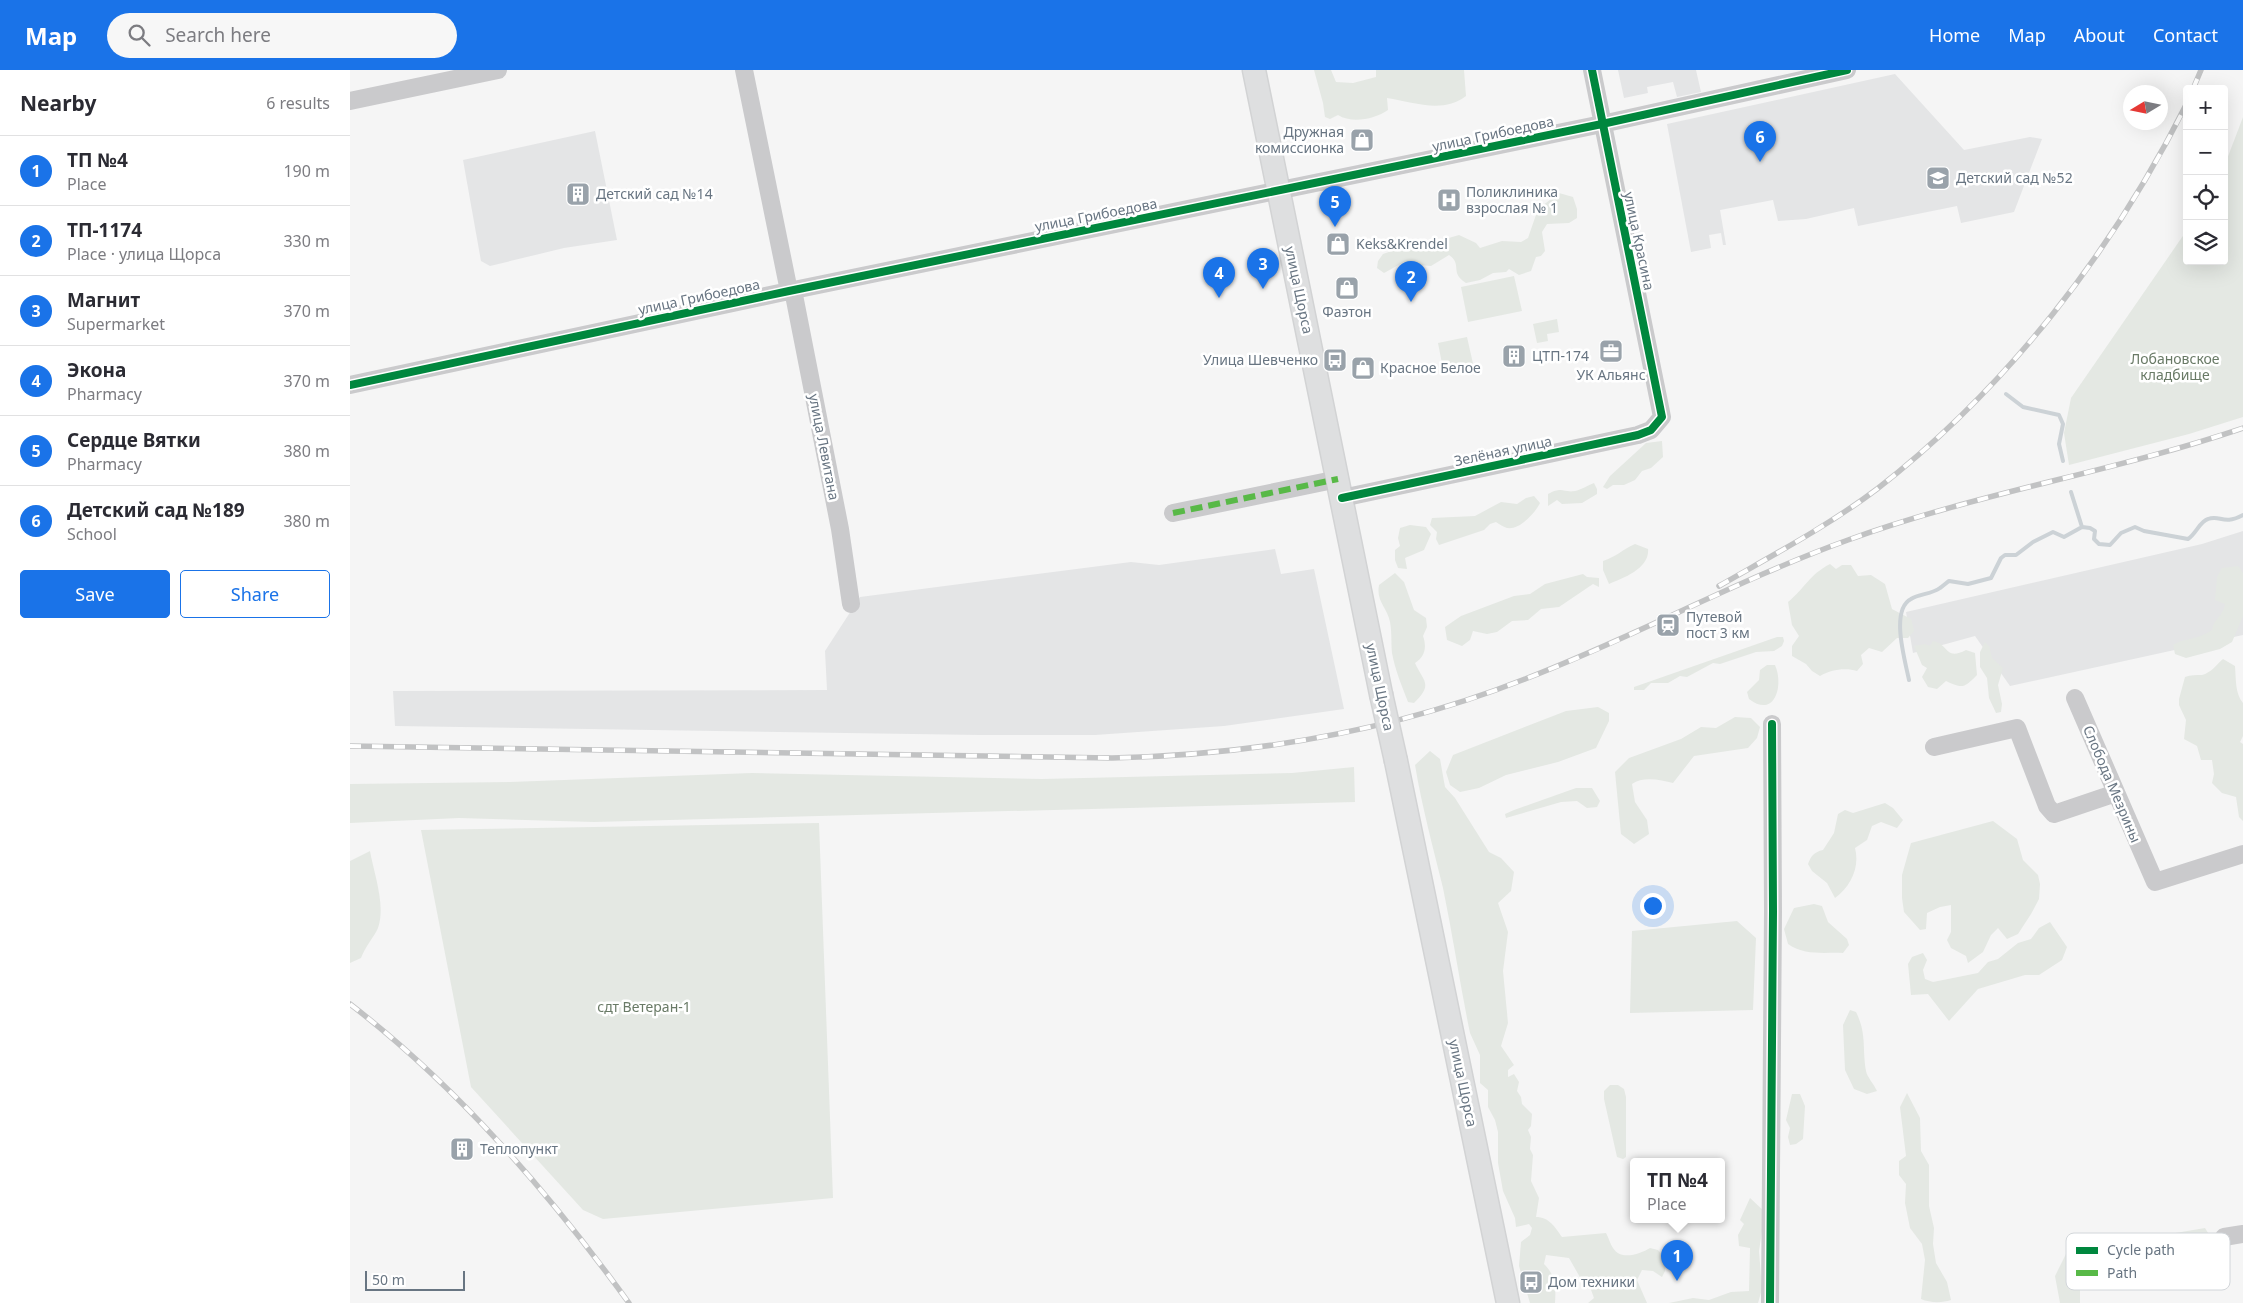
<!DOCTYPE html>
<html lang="en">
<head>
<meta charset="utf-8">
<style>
	body { margin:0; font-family:"Noto Sans",sans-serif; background:#f7f7f7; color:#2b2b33 }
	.controls { position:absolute; right:15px; top:15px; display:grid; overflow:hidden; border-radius:5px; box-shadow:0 5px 20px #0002 }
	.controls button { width:45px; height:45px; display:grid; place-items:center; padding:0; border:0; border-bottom:1px solid #e1e1e2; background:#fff; color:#2b2b33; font:25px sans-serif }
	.compass { position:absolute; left:1773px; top:15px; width:45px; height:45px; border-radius:50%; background:#fff; box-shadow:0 5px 20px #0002; rotate:260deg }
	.scale { position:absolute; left:15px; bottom:12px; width:100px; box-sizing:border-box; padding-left:5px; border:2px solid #687582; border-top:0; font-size:14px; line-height:18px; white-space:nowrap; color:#687582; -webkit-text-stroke:4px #fff; paint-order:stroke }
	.you { position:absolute; left:1302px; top:835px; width:18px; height:18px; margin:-12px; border:4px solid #fff; border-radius:50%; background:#1a73e8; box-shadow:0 0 0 8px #1a73e833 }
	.badge { display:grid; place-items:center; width:32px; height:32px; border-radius:50%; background:#1a73e8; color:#fff; font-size:16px; font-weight:700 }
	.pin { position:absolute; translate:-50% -41px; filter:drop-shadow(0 1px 2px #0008) }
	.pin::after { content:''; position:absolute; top:26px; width:18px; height:15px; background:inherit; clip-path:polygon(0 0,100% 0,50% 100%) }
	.popup { position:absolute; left:1280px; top:1088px; width:95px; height:65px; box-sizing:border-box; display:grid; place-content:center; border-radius:5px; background:#fff; filter:drop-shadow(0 1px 4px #0005); font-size:16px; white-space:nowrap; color:#7c7c81 }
	.popup b { font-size:19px; color:#2b2b33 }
	.popup::after { content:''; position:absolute; left:50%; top:100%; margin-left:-10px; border:10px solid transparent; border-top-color:#fff }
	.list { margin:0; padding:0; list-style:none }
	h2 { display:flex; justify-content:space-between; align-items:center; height:65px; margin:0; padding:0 20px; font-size:21px }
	h2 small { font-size:16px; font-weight:400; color:#7c7c81 }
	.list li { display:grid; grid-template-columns:32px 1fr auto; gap:15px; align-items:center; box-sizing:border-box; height:70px; padding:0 20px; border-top:1px solid #e1e1e2 }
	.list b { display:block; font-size:19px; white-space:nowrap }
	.list p { margin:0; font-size:16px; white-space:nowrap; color:#7c7c81 }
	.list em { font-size:16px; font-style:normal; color:#7c7c81 }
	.actions { display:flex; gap:10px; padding:15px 20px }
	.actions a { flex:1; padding:11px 0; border:1px solid #1a73e8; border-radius:5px; text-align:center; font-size:18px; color:#1a73e8 }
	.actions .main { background:#1a73e8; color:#fff }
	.icon { flex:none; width:28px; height:28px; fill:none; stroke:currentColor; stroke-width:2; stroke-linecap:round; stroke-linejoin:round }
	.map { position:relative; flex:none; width:1893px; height:1233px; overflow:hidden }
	header { display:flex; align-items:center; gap:30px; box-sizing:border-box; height:70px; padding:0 25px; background:#1a73e8; color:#fff }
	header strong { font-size:24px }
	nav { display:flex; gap:28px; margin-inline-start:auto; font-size:18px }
	.search { width:350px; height:45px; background:#f7f7f7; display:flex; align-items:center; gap:12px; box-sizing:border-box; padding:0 18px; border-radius:28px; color:#7c7c81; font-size:19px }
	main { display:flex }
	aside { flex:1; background:#fff }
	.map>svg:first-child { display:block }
	.built { fill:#e4e5e6 }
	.green { fill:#e4e8e3 }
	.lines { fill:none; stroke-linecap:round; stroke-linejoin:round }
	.stream { stroke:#ccd2d6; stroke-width:4 }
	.major-casing { stroke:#d2d3d4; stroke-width:25 }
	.minor { stroke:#cacacc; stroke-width:18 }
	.major { stroke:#dedfe0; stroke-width:22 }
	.rail-casing { stroke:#c1c2c3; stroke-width:5.5 }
	.rail { stroke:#fff; stroke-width:4; stroke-dasharray:11; stroke-linecap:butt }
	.major-bridge-casing { stroke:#d2d3d4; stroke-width:25; stroke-linecap:butt }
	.major-bridge { stroke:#dedfe0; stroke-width:22 }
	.quiet { stroke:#58b947; stroke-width:6; stroke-dasharray:12 6; stroke-linecap:butt }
	.cycleway-casing { stroke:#fff; stroke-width:11 }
	.cycleway { stroke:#00873e; stroke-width:8 }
	.labels { text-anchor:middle; stroke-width:5; stroke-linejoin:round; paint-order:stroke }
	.poi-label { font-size:14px; fill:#687582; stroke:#fff; text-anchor:start }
	.street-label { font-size:14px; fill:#687582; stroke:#fff }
	.park-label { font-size:14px; fill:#697a66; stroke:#fff }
	.key { fill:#fff; stroke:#d2d6da; stroke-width:1 }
	.key-label { font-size:14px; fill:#687582 }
</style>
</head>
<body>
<header>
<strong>Map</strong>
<div class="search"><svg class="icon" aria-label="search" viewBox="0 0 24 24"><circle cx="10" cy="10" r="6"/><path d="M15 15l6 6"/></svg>Search here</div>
<nav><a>Home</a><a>Map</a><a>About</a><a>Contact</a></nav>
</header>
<main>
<aside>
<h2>Nearby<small>6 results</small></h2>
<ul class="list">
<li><span class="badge">1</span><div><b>ТП №4</b><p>Place</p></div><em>190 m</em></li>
<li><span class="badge">2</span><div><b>ТП-1174</b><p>Place · улица Щорса</p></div><em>330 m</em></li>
<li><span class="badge">3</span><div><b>Магнит</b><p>Supermarket</p></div><em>370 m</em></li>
<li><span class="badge">4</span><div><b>Экона</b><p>Pharmacy</p></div><em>370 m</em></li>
<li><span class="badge">5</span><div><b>Сердце Вятки</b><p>Pharmacy</p></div><em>380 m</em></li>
<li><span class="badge">6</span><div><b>Детский сад №189</b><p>School</p></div><em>380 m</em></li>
</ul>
<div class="actions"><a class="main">Save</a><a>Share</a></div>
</aside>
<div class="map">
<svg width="1893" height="1233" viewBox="0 0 1893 1233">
	<rect width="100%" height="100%" fill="#f5f5f5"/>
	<path class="built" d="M1268 0H1346L1351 22 1327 27 1323 12 1297 17 1298 23 1274 28Z
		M1545 4 1614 80 1680 67 1692 69 1664 142 1611 153 1607 136 1508 156 1504 138 1456 149 1428 151 1423 130 1370 140 1376 175H1373L1371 163 1359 165 1361 178 1341 182 1317 54Z
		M245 61 267 170 214 178 140 196 131 191 113 90Z
		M1893 461V565L1660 616 1625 566 1563 583 1556 542 1852 474Z
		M925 479 931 504 964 499 994 639 874 656 745 665H630L45 656 43 621 477 620 475 581 510 527 781 492 809 495Z"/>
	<path class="green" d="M964 0H981L986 12 1003 13 1026 7V0H1114L1116 26C1093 44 1063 32 1037 28L1038 40C1025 49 1002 54 988 45L980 49 975 47 973 33Z
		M1893 47V347L1839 364 1719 395 1714 363 1721 328 1837 160V191H1874V97Z
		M1209 123 1223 127 1227 139V148L1219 153 1197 154 1192 162 1195 181 1191 186 1186 187 1181 201 1169 205 1159 199 1156 202 1143 203 1130 210 1116 213C1099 202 1113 195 1099 185L1081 196 1070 195 1064 191 1054 192 1034 203 1027 198 1028 191 1033 184 1059 175H1075L1109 165 1126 173 1130 178 1152 171 1171 172 1178 168 1188 139Z
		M1164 206 1172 241 1118 252 1111 217Z
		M1207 249 1209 262 1197 264 1198 271 1187 273 1183 254Z
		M1117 267 1124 298 1094 304 1088 273Z
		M1312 371 1313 387 1301 398 1292 401 1285 410 1274 415H1263L1257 419 1253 417 1260 406 1296 373Z
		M1244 413 1247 419V424L1232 433 1212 434 1207 430 1198 436V424C1213 416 1213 423 1225 421 1231 420 1238 415 1244 413Z
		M1184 426 1190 433C1185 443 1170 460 1157 458 1154 457 1149 454 1146 452L1140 454 1134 460 1089 475 1086 469 1087 462 1080 455 1082 448 1125 446 1151 432 1167 434 1176 428Z
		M1060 455 1076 457 1081 464 1074 480 1055 488 1057 499 1048 498 1045 490V480L1050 476 1048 468 1050 458Z
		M1285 474 1298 479C1300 498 1274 508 1259 514L1253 500V491C1266 487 1273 479 1285 474Z
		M1480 494 1486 499 1492 495H1501L1508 506 1521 505 1535 514 1542 539 1561 549 1564 561 1558 568H1547L1532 582 1519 578 1511 585 1513 594 1507 601C1495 597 1480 600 1470 606L1462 601 1456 594 1442 586V576L1449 566 1442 555 1438 532C1455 518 1459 505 1480 494Z
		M1888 496 1893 503V546L1882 572 1870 579 1836 588 1825 584 1823 575C1836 567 1846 571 1862 560 1864 548 1873 547 1875 534L1865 530 1867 507 1872 498Z
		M1045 503 1054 512 1064 540 1076 548 1077 557 1073 566C1077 577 1075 587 1065 593 1073 611 1084 614 1064 633L1058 632C1052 616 1045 600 1042 583 1041 573 1042 563 1040 552 1037 537 1026 532 1029 515Z
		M1233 504 1237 507 1249 508V517L1243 514 1209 537 1191 539 1178 550 1162 551 1147 562 1137 564 1123 561 1120 570 1112 576 1097 570 1095 557 1111 546 1164 526 1180 524 1195 514Z
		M1427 567H1433L1434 571 1432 576 1424 581 1406 582 1370 594 1363 593 1337 607 1330 606 1318 613H1301L1294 620H1284V617Z
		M1583 571C1599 574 1595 591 1616 580L1625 583 1627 605C1614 618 1613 619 1596 611L1587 619 1578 617 1572 607 1577 598 1572 595 1564 576 1575 574 1580 576Z
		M1635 572 1639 576 1642 588 1653 598 1648 615 1652 634 1651 642 1646 643 1639 628 1637 608 1630 597V582Z
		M1873 589 1885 596C1886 608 1885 624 1893 633V666L1890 672 1893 674V751L1889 747 1886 727 1872 723 1862 713 1864 704 1862 690H1851L1847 676 1834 669 1836 650 1829 635V629L1835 607C1841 605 1846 605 1852 605 1861 603 1867 594 1873 589Z
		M1417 595H1425C1434 615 1425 649 1399 629L1397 622 1409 610 1410 600Z
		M1248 637 1259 643V651L1246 678 1208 692 1156 705 1129 718 1110 722 1100 715 1096 702 1103 685 1216 641Z
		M1385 647 1401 648 1410 657 1407 668 1398 678 1344 686 1323 713C1311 710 1293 706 1282 714L1285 732 1297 750 1299 764 1284 774 1271 764 1265 702 1279 688 1331 669 1351 657 1366 658Z
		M1080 681 1090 689 1095 717 1105 728 1139 782 1151 788 1164 802 1161 821 1148 833 1158 862 1153 901 1158 953 1151 976 1164 995 1158 1000V1007L1164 1004 1169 1012 1167 1021 1171 1027 1172 1034 1182 1044 1181 1056 1178 1060 1181 1067 1180 1079 1183 1085 1181 1111 1189 1128 1186 1147C1199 1147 1205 1157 1212 1167L1256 1163C1259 1168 1260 1174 1263 1178 1271 1191 1290 1184 1300 1178L1308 1180 1316 1190 1315 1201 1312 1207 1303 1201 1292 1200 1287 1210 1297 1233H1238L1244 1228 1240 1217 1231 1209 1219 1188 1196 1185 1194 1194C1206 1206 1206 1217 1205 1233H1180L1169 1196 1171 1172 1180 1165 1182 1158 1179 1154 1166 1157 1165 1148 1153 1121 1148 1093V1062L1145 1050 1138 1037V1020L1130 1013V985L1120 963C1110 915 1103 866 1093 818 1083 777 1072 737 1065 695Z
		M1004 697 1005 732 244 752 109 748 0 753V714L160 712 402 703 692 709 942 703Z
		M1226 718H1242L1250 731 1247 737 1237 738 1227 731 1211 732 1156 748 1155 744 1164 740Z
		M1535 733 1543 738 1553 750 1547 758 1531 752 1522 756 1517 770 1505 778C1510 797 1501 816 1485 828L1477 813 1462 801 1458 794C1461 786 1464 782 1473 780L1484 763 1488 744 1495 740 1503 743Z
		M1643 751 1667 769 1673 790 1688 805 1690 814 1689 829 1681 844 1668 864 1657 869 1648 858 1641 865 1633 882 1618 893 1616 886 1601 878 1597 870 1601 862V835L1590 837 1577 843 1576 859 1570 860 1554 842 1552 828V805L1561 773Z
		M469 753 483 1128 253 1149 233 1140 121 1017 71 760Z
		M20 781C24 804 36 835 28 858 24 867 15 877 11 888L0 893V791Z
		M1464 834 1472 836 1478 852 1497 869 1499 875 1493 883C1474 882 1455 886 1438 874L1434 859 1444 838Z
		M1387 851 1406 868 1403 940 1280 943 1282 861Z
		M1700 852 1717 877 1712 890 1689 905H1675L1628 919 1599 951 1578 924 1561 925 1558 894 1562 887 1573 883 1577 890 1573 900 1575 909 1583 912 1628 903 1638 892 1648 889 1668 873 1681 869 1689 858Z
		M1500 940 1506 942C1517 964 1512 978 1516 1001 1517 1007 1524 1014 1527 1021L1517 1024 1504 1019 1495 1000 1493 955Z
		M1260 1015H1268L1274 1019 1276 1027V1087L1273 1089 1267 1087 1254 1029V1021Z
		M1557 1023 1570 1048 1571 1081 1579 1095V1136L1584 1158 1583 1174 1586 1193 1597 1212 1601 1230C1592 1233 1580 1233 1571 1229L1575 1190 1572 1174 1560 1158 1555 1133 1556 1114 1549 1105V1091L1556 1086 1550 1037Z
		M1442 1024H1450L1455 1036 1453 1069 1446 1074 1440 1075 1438 1067 1440 1058 1436 1050Z
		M1400 1128 1415 1142 1409 1181 1412 1219 1408 1233H1319L1343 1228 1359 1230 1381 1222 1399 1221 1400 1178 1389 1176 1388 1165 1394 1154 1390 1150Z
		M1855 1158 1860 1166 1832 1208 1811 1188 1744 1194 1730 1214V1233H1710L1705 1206 1718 1180 1759 1168 1770 1171 1784 1170Z"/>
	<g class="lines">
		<path class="stream" d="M1656 324 1673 337 1709 345 1713 354 1709 374 1713 391
			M1721 422 1732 457
			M1559 610C1555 590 1540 540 1561 529 1569 524 1582 524 1590 518 1593 516 1596 513 1599 511L1618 514 1641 508 1651 488 1655 485H1666L1683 472 1703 462 1714 467 1732 457 1740 458 1745 461 1744 469 1749 474 1760 475 1771 463 1785 457 1794 461 1838 469C1846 464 1850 451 1858 449 1870 444 1873 456 1893 445"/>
		<g class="major-casing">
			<path id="major" d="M904 0 1031 624
				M1046 691 1158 1233"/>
		</g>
		<path class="minor" d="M394 0 439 221
			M0 31 148 0
			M443 220 490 459 501 534
			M0 315 439 221 1252 54 1497 0
			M992 428 1288 365 1301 360 1312 347 1242 0
			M823 443 988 409
			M1725 628 1805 812 1893 784
			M1584 677 1667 658 1697 736 1704 744 1766 723
			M1874 1167 1893 1164
			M1420 1233 1423 841 1422 654"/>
		<use href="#major" class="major"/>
		<g class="rail-casing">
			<path id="rail" d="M1843 19 1851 0
				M1369 516C1423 485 1478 456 1527 419 1658 317 1763 181 1837 33
				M0 676 762 688C903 685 1043 661 1175 609 1285 567 1387 510 1498 470 1627 423 1763 402 1893 358
				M0 934C108 1017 199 1123 279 1233"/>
		</g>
		<use href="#rail" class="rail"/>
		<g class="major-bridge-casing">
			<path id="major-bridge" d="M1031 624 1046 691"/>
		</g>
		<use href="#major-bridge" class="major-bridge"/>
		<path class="quiet" d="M823 443 988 409"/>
		<g class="cycleway-casing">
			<path id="cycleway" d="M0 315 439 221 1252 54 1497 0
				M992 428 1288 365 1301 360 1312 347 1242 0
				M1420 1233 1423 841 1422 654"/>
		</g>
		<use href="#cycleway" class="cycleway"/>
	</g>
	<defs>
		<g id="shop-square" transform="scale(1.25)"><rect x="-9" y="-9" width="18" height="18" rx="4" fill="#99a2aa" stroke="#fff"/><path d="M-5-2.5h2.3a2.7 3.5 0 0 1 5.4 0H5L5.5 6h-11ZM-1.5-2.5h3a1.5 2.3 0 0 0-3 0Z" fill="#fff"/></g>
		<g id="school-square" transform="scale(1.25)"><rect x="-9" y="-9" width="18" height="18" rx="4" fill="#99a2aa" stroke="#fff"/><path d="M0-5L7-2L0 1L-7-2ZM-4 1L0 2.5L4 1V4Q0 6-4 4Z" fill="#fff"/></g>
		<g id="building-square" transform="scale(1.25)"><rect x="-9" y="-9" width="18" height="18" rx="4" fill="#99a2aa" stroke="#fff"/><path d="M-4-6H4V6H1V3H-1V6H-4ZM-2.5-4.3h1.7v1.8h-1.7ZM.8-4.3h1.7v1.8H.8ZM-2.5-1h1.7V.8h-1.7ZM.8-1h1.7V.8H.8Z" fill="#fff"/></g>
		<g id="hospital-square" transform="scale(1.25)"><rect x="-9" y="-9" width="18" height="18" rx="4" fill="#99a2aa" stroke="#fff"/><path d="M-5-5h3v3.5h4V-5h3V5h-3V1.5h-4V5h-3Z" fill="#fff"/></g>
		<g id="office-square" transform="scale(1.25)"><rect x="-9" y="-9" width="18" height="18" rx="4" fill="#99a2aa" stroke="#fff"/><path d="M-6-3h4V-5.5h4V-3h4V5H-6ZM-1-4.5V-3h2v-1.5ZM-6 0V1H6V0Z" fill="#fff"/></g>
		<g id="bus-square" transform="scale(1.25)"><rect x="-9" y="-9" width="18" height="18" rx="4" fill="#99a2aa" stroke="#fff"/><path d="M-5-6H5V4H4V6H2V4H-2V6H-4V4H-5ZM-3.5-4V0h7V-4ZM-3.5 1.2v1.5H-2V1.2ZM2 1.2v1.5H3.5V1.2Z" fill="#fff"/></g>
		<g id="station-square" transform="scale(1.25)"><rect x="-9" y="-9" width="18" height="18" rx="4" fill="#99a2aa" stroke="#fff"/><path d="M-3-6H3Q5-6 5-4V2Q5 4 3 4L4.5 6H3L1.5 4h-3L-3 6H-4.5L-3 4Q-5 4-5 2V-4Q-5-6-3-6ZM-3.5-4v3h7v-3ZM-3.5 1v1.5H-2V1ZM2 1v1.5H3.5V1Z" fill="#fff"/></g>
	</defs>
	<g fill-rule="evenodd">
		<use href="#shop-square" x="1012" y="70"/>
		<use href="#school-square" x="1588" y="108"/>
		<use href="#building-square" x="228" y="124"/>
		<use href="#hospital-square" x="1099" y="130"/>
		<use href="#shop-square" x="988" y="174"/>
		<use href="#shop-square" x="997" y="218"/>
		<use href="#office-square" x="1261" y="281"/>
		<use href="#building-square" x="1164" y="286"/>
		<use href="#bus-square" x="985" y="290"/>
		<use href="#shop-square" x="1013" y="298"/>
		<use href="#station-square" x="1318" y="555"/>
		<use href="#building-square" x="112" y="1079"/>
		<use href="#bus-square" x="1181" y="1212"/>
	</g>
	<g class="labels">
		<g class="poi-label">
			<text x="994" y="67" text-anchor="end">Дружная<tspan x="994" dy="16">комиссионка</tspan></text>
			<text x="1606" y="113">Детский сад №52</text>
			<text x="1116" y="127">Поликлиника<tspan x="1116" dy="16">взрослая № 1</tspan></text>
			<text x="246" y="129">Детский сад №14</text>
			<text x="1006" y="179">Keks&amp;Krendel</text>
			<text x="997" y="247" text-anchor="middle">Фаэтон</text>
			<text x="1182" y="291">ЦТП-174</text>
			<text x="968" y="295" text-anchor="end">Улица Шевченко</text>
			<text x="1030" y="303">Красное Белое</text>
			<text x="1261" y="310" text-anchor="middle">УК Альянс</text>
			<text x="1336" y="552">Путевой<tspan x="1336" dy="16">пост 3 км</tspan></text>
			<text x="130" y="1084">Теплопункт</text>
			<text x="1198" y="1217">Дом техники</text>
		</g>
		<g class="street-label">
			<text transform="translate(1143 64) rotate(-12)" y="5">улица Грибоедова</text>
			<text transform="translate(746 145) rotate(-11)" y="5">улица Грибоедова</text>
			<text transform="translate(1289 171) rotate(78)" y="5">улица Красина</text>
			<text transform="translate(949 220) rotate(78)" y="5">улица Щорса</text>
			<text transform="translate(349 227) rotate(-12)" y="5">улица Грибоедова</text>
			<text transform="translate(474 377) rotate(79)" y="5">улица Левитана</text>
			<text transform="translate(1153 381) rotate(-12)" y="5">Зелёная улица</text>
			<text transform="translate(1030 617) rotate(78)" y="5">улица Щорса</text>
			<text transform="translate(1762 714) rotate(67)" y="5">Слобода Мезрины</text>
			<text transform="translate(1113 1013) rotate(78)" y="5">улица Щорса</text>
		</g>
		<g class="park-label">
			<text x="1825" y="294">Лобановское<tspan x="1825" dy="16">кладбище</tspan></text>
			<text x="294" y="942">сдт Ветеран-1</text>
		</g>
	</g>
	<rect x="1716" y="1163" width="164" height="57" rx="8" class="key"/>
	<rect x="1726" y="1177" width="22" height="7" fill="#00873e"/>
	<rect x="1726" y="1200" width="22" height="6" fill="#58b947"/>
	<g class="key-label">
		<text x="1757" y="1185">Cycle path</text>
		<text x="1757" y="1208">Path</text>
	</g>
</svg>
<div class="controls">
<button>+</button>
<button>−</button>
<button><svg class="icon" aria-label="locate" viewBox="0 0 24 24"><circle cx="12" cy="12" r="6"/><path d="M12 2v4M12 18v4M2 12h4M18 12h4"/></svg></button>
<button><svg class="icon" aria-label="layers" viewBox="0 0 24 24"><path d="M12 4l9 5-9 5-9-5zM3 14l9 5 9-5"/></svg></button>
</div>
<svg class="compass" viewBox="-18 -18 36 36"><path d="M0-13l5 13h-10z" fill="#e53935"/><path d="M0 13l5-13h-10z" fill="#7c7c81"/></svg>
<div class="scale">50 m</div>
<div class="you"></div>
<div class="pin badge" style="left:1327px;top:1211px">1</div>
<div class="popup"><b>ТП №4</b>Place</div>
<div class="pin badge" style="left:1061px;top:232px">2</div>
<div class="pin badge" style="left:913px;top:219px">3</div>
<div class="pin badge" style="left:869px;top:228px">4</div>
<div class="pin badge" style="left:985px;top:157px">5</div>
<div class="pin badge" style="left:1410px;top:92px">6</div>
</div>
</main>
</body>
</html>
